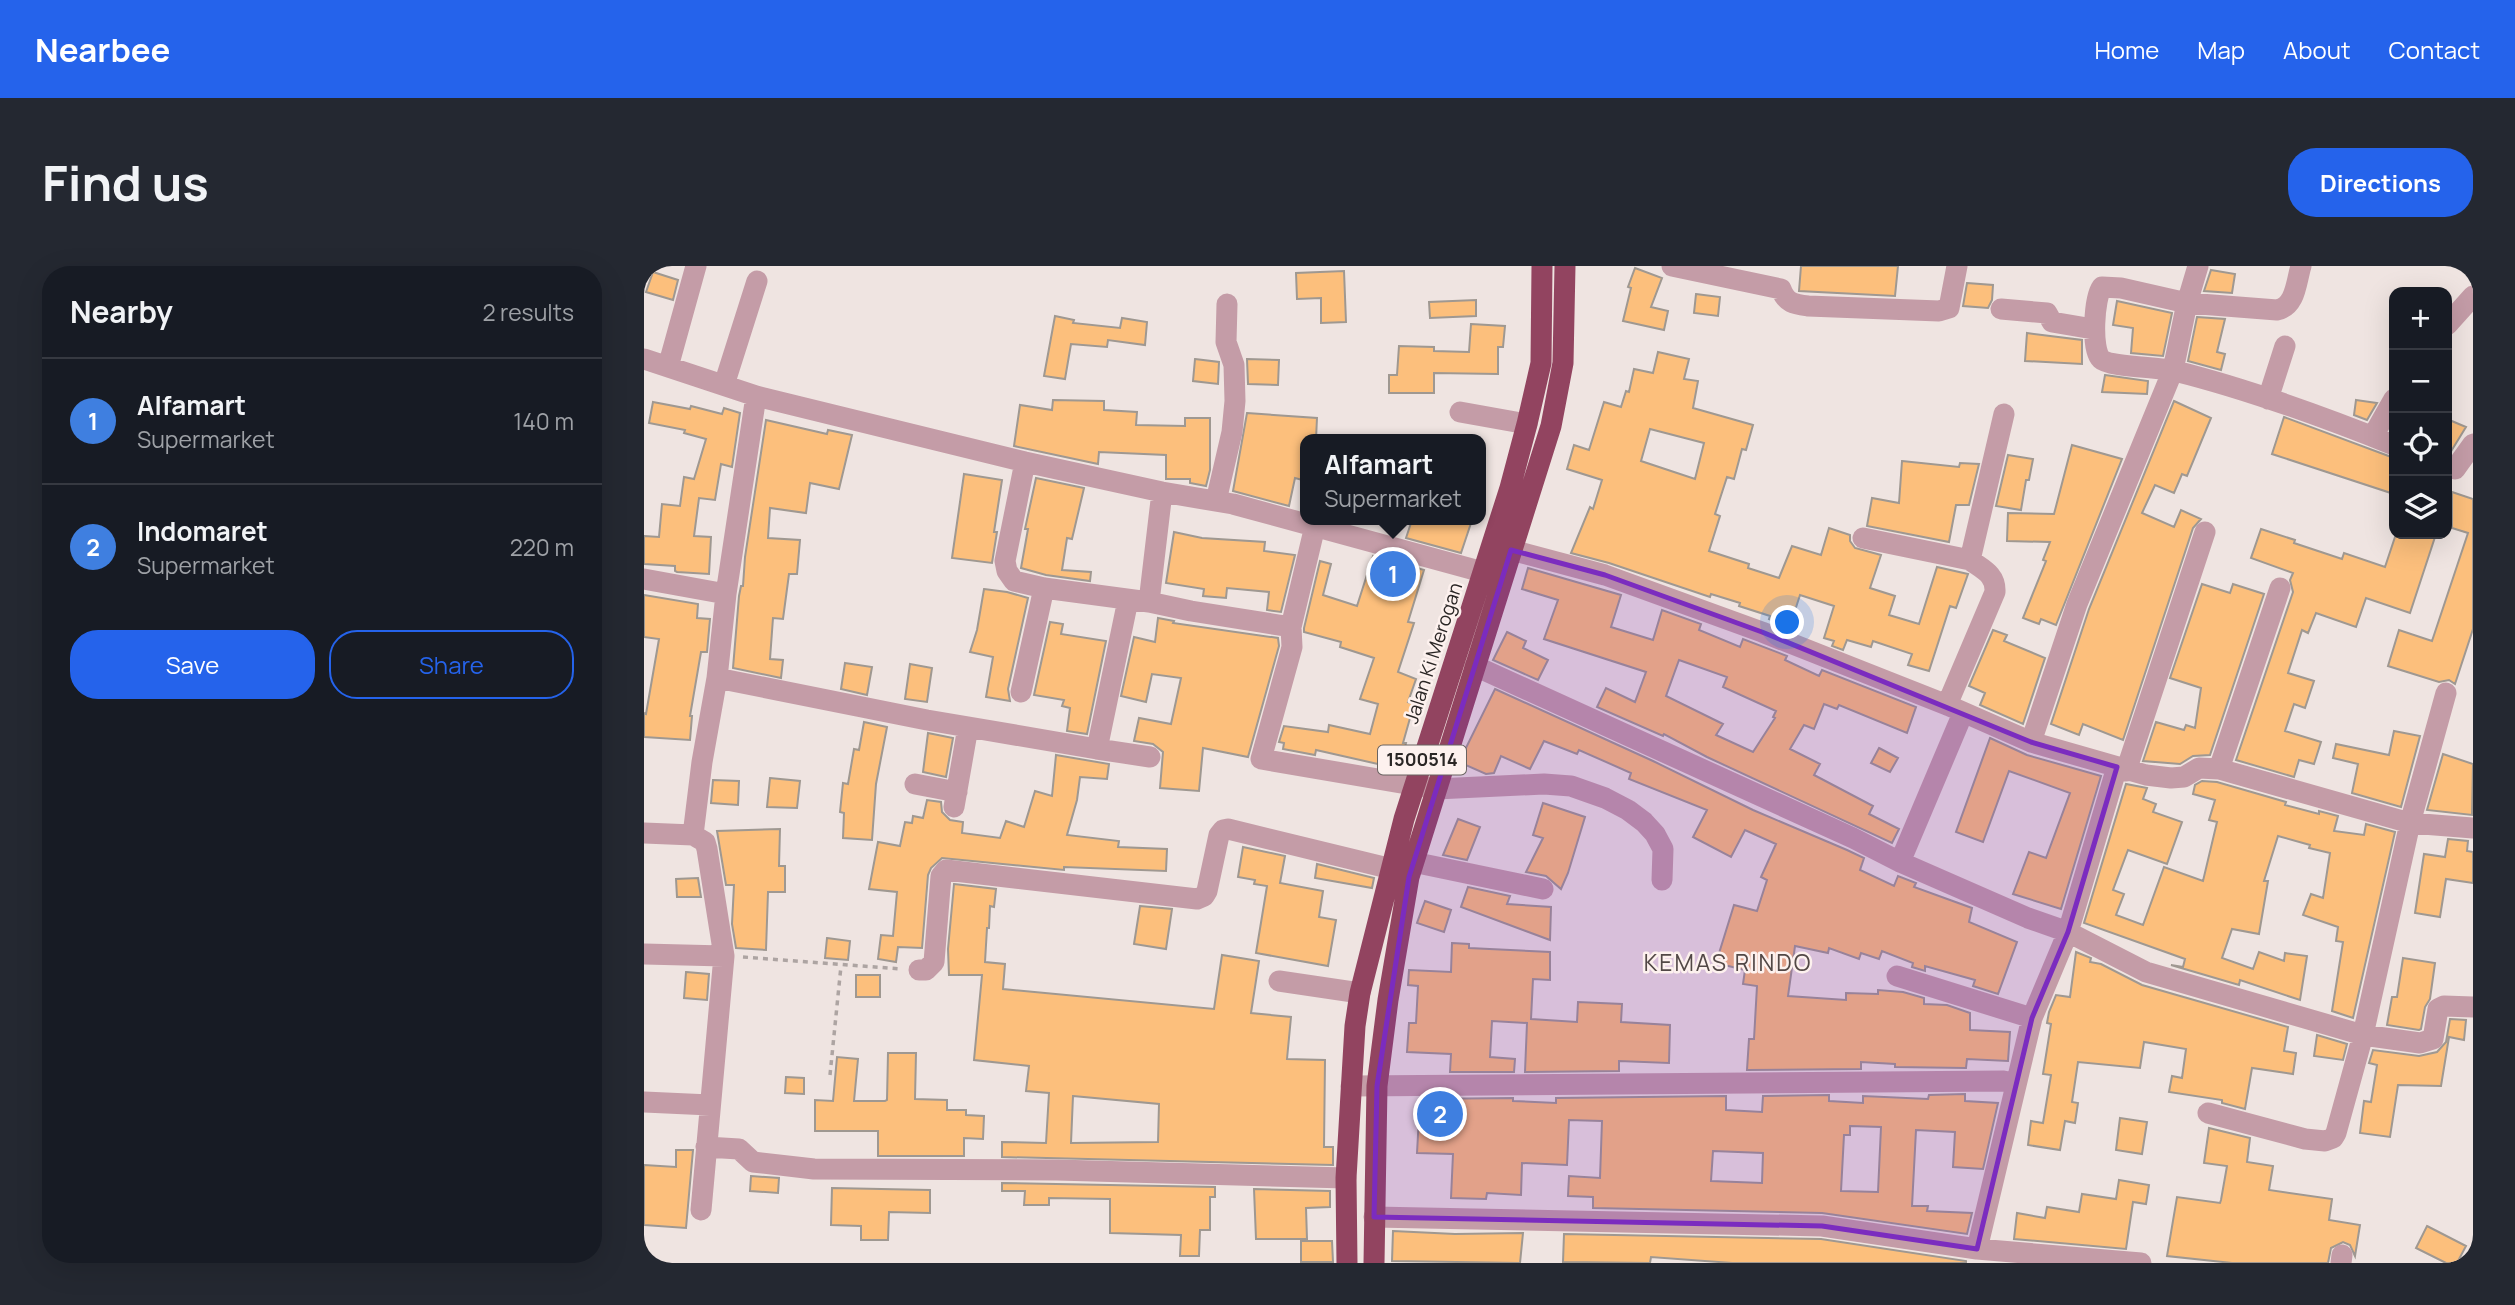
<!DOCTYPE html>
<html lang="en">
<head>
<meta charset="utf-8">
<style>
	body { margin:0; font-family:Manrope,sans-serif; background:#242831; color:#f1f3f6 }
	.controls { position:absolute; right:21px; top:21px; display:grid; overflow:hidden; border-radius:14px; box-shadow:0 7px 28px #0002 }
	.controls button { width:63px; height:63px; display:grid; place-items:center; padding:0; border:0; border-bottom:2px solid #363941; background:#171b24; color:#f1f3f6; font:35px sans-serif }
	.you { position:absolute; left:1144px; top:357px; width:24px; height:24px; margin:-18px; border:5px solid #fff; border-radius:50%; background:#1a73e8; box-shadow:0 0 0 10px #1a73e833 }
	.badge { display:grid; place-items:center; width:46px; height:46px; border-radius:50%; background:#2563eb; color:#fff; font-size:23px; font-weight:700 }
	.pin { position:absolute; translate:-50% -50%; border:4px solid #fff; box-shadow:0 2px 7px #0006 }
	.popup { position:absolute; left:656px; top:168px; width:186px; height:91px; box-sizing:border-box; display:grid; place-content:center; border-radius:14px; background:#171b24; filter:drop-shadow(0 2px 5px #0005); font-size:23px; white-space:nowrap; color:#9ea1a6 }
	.popup b { font-size:26px; color:#f1f3f6 }
	.popup::after { content:''; position:absolute; left:50%; top:100%; margin-left:-14px; border:14px solid transparent; border-top-color:#171b24 }
	.list { margin:0; padding:0; list-style:none }
	h2 { display:flex; justify-content:space-between; align-items:center; height:91px; margin:0; padding:0 28px; font-size:30px }
	h2 small { font-size:23px; font-weight:400; color:#9ea1a6 }
	.list li { display:grid; grid-template-columns:46px 1fr auto; gap:21px; align-items:center; box-sizing:border-box; height:126px; padding:0 28px; border-top:2px solid #363941 }
	.list b { display:block; font-size:26px; white-space:nowrap }
	.list p { margin:0; font-size:23px; white-space:nowrap; color:#9ea1a6 }
	.list em { font-size:23px; font-style:normal; color:#9ea1a6 }
	.actions { display:flex; gap:14px; padding:21px 28px }
	.actions a { flex:1; padding:16px 0; border:2px solid #2563eb; border-radius:28px; text-align:center; font-size:24px; color:#2563eb }
	.actions .main { background:#2563eb; color:#fff }
	.icon { flex:none; width:38px; height:38px; fill:none; stroke:currentColor; stroke-width:2; stroke-linecap:round; stroke-linejoin:round }
	.map { position:relative; flex:none; width:1829px; height:997px; overflow:hidden; border-radius:28px }
	header { display:flex; align-items:center; gap:42px; box-sizing:border-box; height:98px; padding:0 35px; background:#2563eb; color:#fff }
	header strong { font-size:33px }
	nav { display:flex; gap:38px; margin-inline-start:auto; font-size:24px }
	.intro { display:flex; align-items:center; justify-content:space-between; box-sizing:border-box; height:168px; padding:0 42px }
	h1 { margin:0; font-size:49px }
	.button { padding:18px 32px; border-radius:28px; background:#2563eb; color:#fff; font-size:24px; font-weight:700 }
	main { display:flex; gap:42px; padding:0 42px }
	aside { flex:1; background:#171b24; border-radius:28px; box-shadow:0 7px 28px #0002 }
	.map>svg:first-child { display:block }
	.building { fill:#fcbf7c; stroke:#9f9891; stroke-width:2; fill-rule:evenodd }
	.lines { fill:none; stroke-linecap:round; stroke-linejoin:round }
	.path { stroke:#ada4a2; stroke-width:3.5; stroke-dasharray:5 5; stroke-linecap:butt }
	.minor { stroke:#c49ca7; stroke-width:21 }
	.highway { stroke:#924460; stroke-width:21 }
	.marked { fill:#7b2cbf; fill-opacity:0.2; stroke:#7b2cbf; stroke-width:5; stroke-linejoin:round }
	.labels { text-anchor:middle; stroke-width:5; stroke-linejoin:round; paint-order:stroke }
	.shield { fill:#fdf1ee; stroke:#696361; stroke-width:2 }
	.shield-label { font-size:18px; font-weight:bold; fill:#2a2625 }
	.street-label { font-size:19px; fill:#2a2625; stroke:#fdf1ee }
	.quarter-label { font-size:23px; letter-spacing:2px; fill:#524846; stroke:#fdf1ee }
</style>
</head>
<body>
<header>
<strong>Nearbee</strong>
<nav><a>Home</a><a>Map</a><a>About</a><a>Contact</a></nav>
</header>
<div class="intro"><h1>Find us</h1><a class="button">Directions</a></div>
<main>
<aside>
<h2>Nearby<small>2 results</small></h2>
<ul class="list">
<li><span class="badge" style="background:#3f7fe0">1</span><div><b>Alfamart</b><p>Supermarket</p></div><em>140 m</em></li>
<li><span class="badge" style="background:#3f7fe0">2</span><div><b>Indomaret</b><p>Supermarket</p></div><em>220 m</em></li>
</ul>
<div class="actions"><a class="main">Save</a><a>Share</a></div>
</aside>
<div class="map">
<svg width="1829" height="997" viewBox="0 0 1829 997">
	<rect width="100%" height="100%" fill="#efe4e1"/>
	<path class="building" d="M1157 0H1254L1251 30 1155 25Z
		M991 2 1018 12 1007 41 1024 45 1020 64 979 55 987 22 984 21Z
		M1567 4 1591 8 1588 27 1560 25Z
		M700 5 702 56 677 57V32L653 33 652 7Z
		M9 6 34 14 29 34 2 26Z
		M1323 17 1349 19 1348 34 1344 42 1319 40Z
		M1052 28 1076 31 1074 50 1050 47Z
		M832 34V50L786 52 785 36Z
		M1473 35 1528 47 1519 90 1487 87 1489 62 1469 59Z
		M411 50 430 54 429 57 476 62 478 52 503 56 501 79 464 74 463 81 427 78 421 113 400 110Z
		M1553 51 1581 53 1573 86 1581 88 1577 104 1544 95Z
		M827 58 861 60 859 81H854V108L790 107V127H745V109H753L755 80 790 81V85L825 86Z
		M1383 67 1438 74V98L1381 95Z
		M1014 86 1045 93 1040 113 1054 115 1049 142 1109 159 1102 184 1098 183 1090 213 1083 211 1071 248 1076 250 1065 285 1105 298 1104 302 1135 312 1148 280 1177 289 1185 262 1206 269V275L1211 282 1237 289 1226 322 1251 330 1245 349 1275 358 1293 301 1324 308 1312 342 1306 340 1285 405 1264 399 1268 388 1229 375 1227 381 1203 374 1199 384 1188 380 1190 375 1180 372 1190 340 1156 329 1146 360 1125 353 1126 350 1095 340 1096 337 1067 328 1066 331 965 297 927 287 946 241 949 243 958 214 923 203 930 179 945 184 960 136 977 141 982 125 985 126 990 103 1009 107ZM1006 163 1060 177 1051 213 997 195Z
		M551 93 575 96 574 118 549 115Z
		M603 93 635 94 634 119 604 118Z
		M1461 109 1504 115 1503 128 1458 126Z
		M409 134 460 135V144L493 146 492 159 541 160V152H566V204L562 220 546 217V213H522V189L455 186 454 198 370 180 376 139 408 144Z
		M1712 134 1733 137 1723 154 1710 149Z
		M1530 135 1567 152 1543 210 1538 208 1530 227 1511 219 1498 247 1530 261 1537 244 1557 253 1549 262 1479 474 1439 458 1435 469 1407 458 1445 343Z
		M9 136 46 143 47 140 78 148 80 142 96 147 88 201 77 198 71 234 55 232 50 270 67 271 65 308 33 306 31 305V300L0 298V270L15 271 18 238 36 240 40 211 50 213 62 173 40 167 41 164 5 157Z
		M603 147 673 152 672 173H662V215L651 212 645 240 589 225Z
		M1640 151 1750 192V228L1628 188Z
		M1803 153 1822 161 1806 187H1803Z
		M122 154 183 168 184 164 208 169 195 223 166 217 162 247 126 242 124 272 156 274 153 308H145L139 353 129 352 126 393 139 394 137 412 89 402 95 330 97 320H99L101 291Z
		M1428 179 1478 193 1412 359 1397 353 1395 358 1379 352 1402 295 1399 294 1406 276 1363 275 1364 247 1410 248Z
		M1364 189 1389 193 1385 214H1382L1377 244 1352 240Z
		M1258 195 1315 201 1316 197 1335 198 1325 239H1312L1305 276 1223 260 1228 232 1255 237Z
		M320 208 358 214 350 266H353L348 297 308 292Z
		M392 212 440 222 428 273 423 272 418 304 447 306 446 315 402 309 377 302 384 263H381Z
		M1808 226 1829 233V363L1811 418 1805 414 1795 416 1744 400 1755 364 1788 375 1824 267 1808 262Z
		M768 254H828L817 287 762 272Z
		M1617 263 1651 274 1650 277 1698 293 1700 287 1741 301 1752 268H1792L1766 347 1722 332 1712 361 1672 347 1664 367 1658 364 1644 407 1670 415 1661 442 1650 438 1641 465 1677 476 1670 498 1655 494 1650 511 1592 494 1649 326 1646 314 1649 307 1607 292Z
		M530 266 558 272 621 276 620 285 651 289 637 346 623 344 625 326 583 322 582 332 559 330 560 323 522 317Z
		M729 290 780 304 764 356 770 357 754 406 772 413 764 436 770 438 759 477H762L756 503 672 484 671 489 639 483 640 477 635 476 640 460 684 466 685 459 726 468 734 438 716 433 730 392 696 381 697 376 660 366V362L676 295 687 298 679 329 713 340Z
		M884 302 977 329 967 361 1009 374 1018 344 1057 358 1055 364 1096 381 1099 373 1143 390 1141 394 1175 410 1178 404 1272 441 1263 467 1195 439 1193 443 1180 438 1170 463 1160 459 1146 483 1176 498 1170 509 1229 540 1225 548 1255 563 1248 577 1063 491 1020 468 1019 470 953 441 962 422 991 436 1002 406 900 373 914 334 878 323ZM1035 394 1083 411 1079 421 1132 445 1129 451 1131 452 1109 486 1072 469 1079 458 1022 430Z
		M1558 318 1586 327 1589 318 1620 328 1566 489 1549 490 1536 498 1499 495 1512 456 1540 464 1542 459 1551 462 1557 422 1526 412Z
		M340 323 363 326 384 332 364 423 366 435 342 431 349 391 326 386 333 364Z
		M0 329 54 338 53 352 66 353 63 386H57L46 450H48L46 474 0 471V447L2 448 15 373 0 371Z
		M514 352 530 355 529 357 634 372 635 380 604 491 559 482 555 525 516 522 519 486 509 478 490 475 495 452 527 458 537 412 508 408 502 436 477 430 490 371 511 376Z
		M406 356 419 358 417 368 462 375 443 468 423 465 426 442 418 440 420 434 390 429Z
		M1349 364 1363 369 1360 375 1401 392 1379 458 1336 439 1341 427 1325 420Z
		M863 366 882 375 879 382 904 394 894 414 849 394Z
		M201 397 228 401 223 429 197 423Z
		M266 398 288 402 283 436 261 433Z
		M851 423 1009 495 1109 544 1203 584 1220 592 1216 604 1250 620 1254 610 1272 617 1270 621 1328 642 1325 656 1373 676 1354 728 1329 720 1331 714 1281 700V705L1268 701 1269 697 1238 685 1235 693 1217 687 1215 693 1185 682 1184 687 1151 680 1144 730 1202 734V727L1234 728V724L1259 726 1280 732V738L1303 739 1326 747V764L1366 766 1364 795 1323 793 1322 802 1251 801V798L1217 796V803L1103 804 1105 773H1110L1113 720 1099 718 1101 704 1072 697 1090 639 1113 645 1123 614 1117 611 1132 578 1101 564 1087 591 1049 571 1063 544 985 513 987 507 935 484 933 488 900 475 886 503 857 490 850 507 842 508 815 496Z
		M220 456 243 461 232 518 228 574 199 572 200 547 196 546 199 517 204 518 210 483 215 484Z
		M1750 465 1776 470 1757 541 1708 527 1714 498 1689 492 1692 478 1745 489Z
		M284 467 309 472 302 511 279 506Z
		M1346 472 1383 489 1457 510 1417 643 1369 628 1385 586 1402 592 1426 527 1365 505 1339 576 1312 566Z
		M1235 482 1254 492 1246 506 1227 497Z
		M1799 488 1829 498 1828 549 1783 544Z
		M412 489 465 498 463 513 436 511 433 534 423 569 475 575 474 581 523 583 522 605 420 601V604L298 592 287 602 284 609 278 682 254 681 252 696 234 693 237 669 249 670 253 626 225 623 234 576 256 580 261 556 268 557 269 550 279 552 283 534 297 536 298 546 306 554 319 556 318 567 356 572 362 555 380 561 391 525 408 530Z
		M126 512 156 515 153 542 123 541Z
		M69 514 95 515 94 539 67 537Z
		M1558 515 1573 516 1642 536 1641 539 1675 548V545L1694 550 1690 565 1720 569 1722 558 1751 566 1709 752 1688 745 1699 676 1692 675 1694 661 1659 649 1667 628 1679 632 1686 587 1665 582 1666 579 1634 570 1620 615H1624L1615 668 1588 663 1578 692 1609 703 1615 686 1640 695 1641 687 1663 690 1656 734 1596 714 1595 719 1527 699 1539 701 1541 693 1440 657 1482 518 1503 522 1499 533 1512 538 1509 546 1538 556 1523 598 1484 584 1469 624 1480 628 1472 649 1499 659 1520 601 1559 615 1573 556 1565 554 1571 534 1549 528 1551 519Z
		M899 537 941 551 924 607 917 623 902 610 882 606 899 572 889 569Z
		M814 553 836 561 823 594 799 589Z
		M136 563 135 600H141V626H124L122 684 92 682 88 658 90 619H82L73 565Z
		M1804 573 1824 575 1823 585 1829 586V617L1802 613 1796 651 1771 647 1780 588 1801 591Z
		M599 581 641 590 636 617 679 625 675 651 692 654 684 700 612 687 623 620 610 618 611 614 594 611Z
		M673 598 730 612 728 622 671 612Z
		M54 612 57 631H33L32 613Z
		M310 618 352 623 350 641 346 640 345 662H343L341 696 361 698 359 723 570 743 578 689 615 695 607 747 647 751 643 793 681 794 680 881H689V899L358 891V876L402 877 405 827 382 825 385 800 330 794 338 709H305L304 683ZM429 830 515 838 514 876 427 877Z
		M824 621 866 630 863 638 907 641 906 674 817 641Z
		M781 635 807 644 800 666 773 657Z
		M496 640 528 643 522 683 490 678Z
		M183 672 206 675 204 694 181 692Z
		M808 677 825 678V682L906 686V714L889 713 887 753 933 756 934 736 978 738 977 756 1026 759 1025 797 975 795V805L881 806 883 757 848 755 846 791 871 793 870 806H806L807 788 763 786 765 757H772L774 720 764 719 765 704 807 706Z
		M1432 686 1447 692 1446 696 1457 698 1498 719 1644 761 1640 785 1652 787 1649 808 1608 802 1601 843 1578 837V834L1525 826 1528 810 1538 812 1542 783 1500 776 1496 802 1434 796 1428 836 1434 837 1431 857 1421 855 1416 884 1384 879 1387 855 1399 857 1407 809 1399 808 1407 758 1403 757 1405 746 1412 729 1426 731Z
		M1759 692 1791 697 1786 733 1781 741 1777 763 1775 764 1743 759 1748 731H1753Z
		M42 706 65 708 63 734 40 732Z
		M212 709H236V731H212Z
		M1806 753 1822 754 1820 774 1805 771 1797 820 1754 819 1746 871 1716 867 1720 835 1727 836 1733 799 1725 797 1729 784 1775 790 1793 786 1802 776Z
		M1673 769 1703 778 1699 794 1670 790Z
		M244 787H272L271 833 303 834V844H322V849L340 850 339 873 320 872V890H234V865H171V834L189 835 193 791 214 793 210 835H241L243 834Z
		M142 811 160 812V828L141 827Z
		M1321 828V835L1354 837 1339 903 1309 901 1311 866 1272 864 1268 940H1284L1283 945 1328 947 1323 968 1178 947 949 942V931L924 930 925 910 956 912 958 855 925 854 923 899 878 897 877 929 843 927 842 933 807 932 809 888 773 887 776 833 869 832V835L912 837V832L1082 830V844L1118 846 1119 830 1185 829V835L1219 837V830L1284 833 1285 829ZM1206 860 1237 861 1234 926 1197 925 1200 869H1206ZM1069 885 1119 887 1118 917 1067 915Z
		M1476 852 1503 856 1498 888 1472 884Z
		M1565 862 1606 872 1603 896 1629 900 1625 924 1688 933 1685 954 1716 959 1711 990 1706 979 1699 976 1687 982 1684 997H1588L1523 990 1533 931 1576 937 1577 934 1583 900 1560 897Z
		M32 884H49L42 962 0 959V899L32 901Z
		M107 910 135 912 134 927 106 925Z
		M1475 914 1505 919 1502 938 1489 936 1482 983 1370 973 1373 947 1401 952 1403 941 1435 946 1438 928 1472 933Z
		M358 917 571 921V931H566V964H556L555 990H536L537 969 466 967V933L405 932V939H380L381 925H358Z
		M188 922 286 924V947L245 946 244 974H217V960L187 959Z
		M610 923 686 925V941L662 942 663 973H612Z
		M1783 960 1822 980 1813 997H1802L1772 982Z
		M749 965 811 968 879 967 876 997 748 995Z
		M920 968 1177 973 1322 995V997H1088L1007 991 1006 997 919 996Z
		M657 975H688L689 996H657Z"/>
	<g class="lines">
		<path class="path" d="M99 691 258 703
			M186 809 197 700"/>
		<path class="minor" d="M1028 0 1137 23C1142 37 1150 38 1164 40L1295 45 1305 42 1313 0
			M1657 0C1652 16 1652 40 1633 44L1543 37 1477 22 1458 21C1450 32 1447 84 1457 93 1465 101 1516 101 1531 105 1604 123 1680 151 1750 179
			M1357 43 1403 47 1408 56 1449 63
			M1803 59 1829 30
			M0 93 112 130 381 196 518 226 589 238 857 311
			M24 101 52 0
			M80 119 113 15
			M1624 133 1641 80
			M816 146 883 158
			M1729 170 1750 133
			M381 196 361 295 363 305 370 315 400 322 505 336 547 345 647 361 671 260
			M1803 200 1811 203 1829 178
			M572 235 588 166 591 135 590 99 582 76 583 38
			M1219 272 1326 294
			M867 284 961 309 1118 366 1303 439 1387 476 1502 509 1527 512 1540 511 1555 502 1575 503 1766 557 1829 562
			M0 313 82 328
			M505 336 518 226
			M647 361 648 381 617 493 792 523 900 518 927 520 961 532 984 544 1000 556 1011 568 1019 583 1018 614
			M831 400 1209 572 1256 596 1384 652 1424 666 1502 706 1719 769 1776 777 1789 773 1794 743 1800 740 1829 741
			M73 412 283 454 453 483 484 334
			M377 426 400 322
			M1303 439 1351 326C1352 308 1338 303 1326 294L1360 148
			M1387 476 1433 338 1529 104 1543 37 1554 0
			M453 483 506 491
			M1575 503 1636 322
			M1482 505 1561 266
			M271 518 313 526
			M310 541 324 461
			M0 567 49 569 58 496 73 412 82 328 112 130
			M49 569 61 576 63 583 80 690 57 944
			M769 596 899 623
			M1256 596 1319 447
			M0 688 80 690
			M275 704H282L290 696 297 610 302 604 553 633 560 630 563 625 575 569 579 564 584 563 748 603
			M1253 710 1388 752 1333 983
			M635 715 716 727
			M1388 752 1424 666 1473 501
			M707 820 1360 815
			M0 836 66 839
			M1564 847 1661 873 1681 875 1689 872 1692 867 1719 769 1766 557 1802 427
			M62 881 95 883 109 896 170 903 413 904 702 912
			M730 951 1178 960 1333 983 1497 997
			M1697 997 1698 989"/>
		<path class="highway" d="M703 997 702 912 711 760 716 727 760 553 866 222 883 158 897 97 898 0
			M730 997 733 820 744 734 765 611 907 160 919 97 921 0"/>
	</g>
	<path class="marked" d="M867 284 961 309 1118 366 1387 476 1473 501 1424 666 1388 752 1333 983 1178 960 730 951 733 820 765 611Z"/>
	<g class="labels">
		<rect class="shield" x="734" y="479.5" width="88" height="29" rx="5"/>
		<g class="shield-label">
			<text x="778" y="500">1500514</text>
		</g>
		<g class="street-label">
			<text transform="translate(789 387) rotate(-72)" y="7">Jalan Ki Merogan</text>
		</g>
		<g class="quarter-label">
			<text x="1084" y="705">KEMAS RINDO</text>
		</g>
	</g>
</svg>
<div class="controls">
<button>+</button>
<button>−</button>
<button><svg class="icon" aria-label="locate" viewBox="0 0 24 24"><circle cx="12" cy="12" r="6"/><path d="M12 2v4M12 18v4M2 12h4M18 12h4"/></svg></button>
<button><svg class="icon" aria-label="layers" viewBox="0 0 24 24"><path d="M12 4l9 5-9 5-9-5zM3 14l9 5 9-5"/></svg></button>
</div>
<div class="you"></div>
<div class="pin badge" style="left:749px;top:308px;background:#3f7fe0">1</div>
<div class="popup"><b>Alfamart</b>Supermarket</div>
<div class="pin badge" style="left:796px;top:848px;background:#3f7fe0">2</div>
</div>
</main>
</body>
</html>
